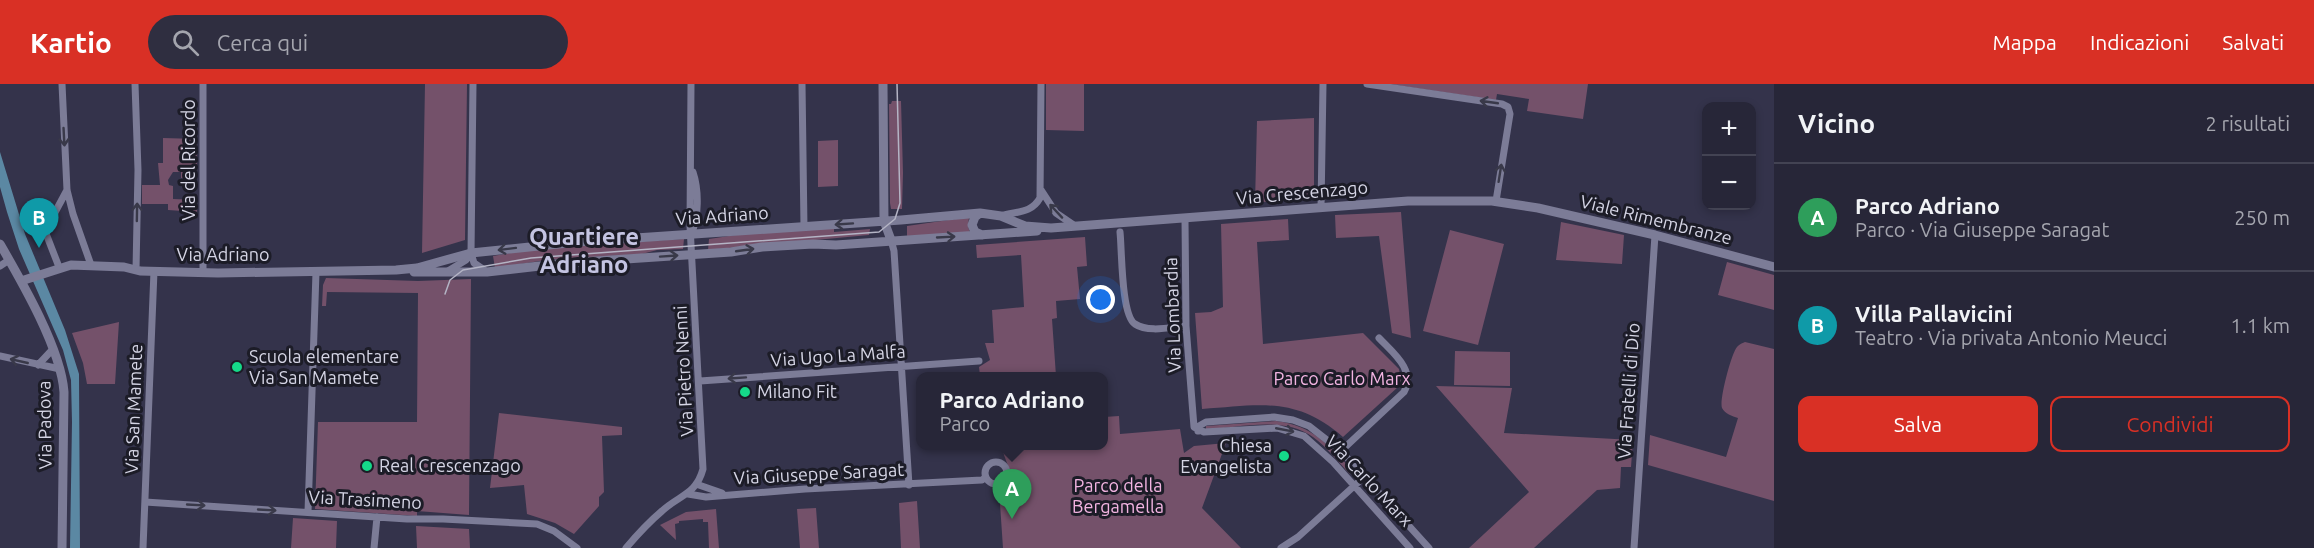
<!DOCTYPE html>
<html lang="it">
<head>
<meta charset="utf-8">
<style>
	body { margin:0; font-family:Ubuntu,sans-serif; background:#2f2e40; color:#f1f3f6 }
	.controls { position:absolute; right:18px; top:18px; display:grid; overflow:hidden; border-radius:12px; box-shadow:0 3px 9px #0003 }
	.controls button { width:54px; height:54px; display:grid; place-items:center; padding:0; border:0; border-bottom:2px solid #434353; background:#272638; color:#f1f3f6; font:30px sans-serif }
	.you { position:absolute; left:1101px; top:216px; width:21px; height:21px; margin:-15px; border:4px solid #fff; border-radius:50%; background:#1a73e8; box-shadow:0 0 0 9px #1a73e833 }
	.badge { display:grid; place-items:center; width:39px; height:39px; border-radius:50%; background:#d93025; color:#fff; font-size:20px; font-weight:700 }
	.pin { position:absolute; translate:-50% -50px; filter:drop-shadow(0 2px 3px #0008) }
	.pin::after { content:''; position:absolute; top:32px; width:21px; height:18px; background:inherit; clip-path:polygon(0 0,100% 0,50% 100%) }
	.popup { position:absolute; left:916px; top:288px; width:192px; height:78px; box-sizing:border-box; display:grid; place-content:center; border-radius:12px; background:#272638; filter:drop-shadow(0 2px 4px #0005); font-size:20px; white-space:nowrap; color:#a4a5ae }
	.popup b { font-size:22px; color:#f1f3f6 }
	.popup::after { content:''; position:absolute; left:50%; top:100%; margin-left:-12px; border:12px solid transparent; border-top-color:#272638 }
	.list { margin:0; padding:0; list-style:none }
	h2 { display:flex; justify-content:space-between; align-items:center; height:78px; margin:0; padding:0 24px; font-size:26px }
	h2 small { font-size:20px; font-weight:400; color:#a4a5ae }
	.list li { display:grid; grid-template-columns:39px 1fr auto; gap:18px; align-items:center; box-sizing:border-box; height:108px; padding:0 24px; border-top:2px solid #434353 }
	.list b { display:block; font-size:22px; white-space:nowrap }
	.list p { margin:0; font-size:20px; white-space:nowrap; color:#a4a5ae }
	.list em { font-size:20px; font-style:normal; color:#a4a5ae }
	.actions { display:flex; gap:12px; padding:18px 24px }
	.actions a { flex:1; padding:14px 0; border:2px solid #d93025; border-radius:12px; text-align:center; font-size:21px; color:#d93025 }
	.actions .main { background:#d93025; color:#fff }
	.icon { flex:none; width:33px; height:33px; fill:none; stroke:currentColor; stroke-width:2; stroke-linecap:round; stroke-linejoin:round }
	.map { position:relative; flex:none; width:1774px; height:464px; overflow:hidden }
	header { display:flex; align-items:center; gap:36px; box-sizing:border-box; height:84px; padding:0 30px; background:#d93025; color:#fff }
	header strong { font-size:28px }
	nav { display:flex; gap:33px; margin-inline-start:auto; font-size:21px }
	.search { width:420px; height:54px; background:#2f2e40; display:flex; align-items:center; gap:15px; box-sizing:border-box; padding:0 21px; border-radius:33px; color:#a4a5ae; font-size:22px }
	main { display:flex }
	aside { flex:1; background:#272638 }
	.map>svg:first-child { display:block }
	.green { fill:#74516a }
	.water { fill:#5b88a3 }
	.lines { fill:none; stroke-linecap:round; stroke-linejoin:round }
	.street { stroke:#7c7c97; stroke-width:7 }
	.secondary { stroke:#7c7c97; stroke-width:9 }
	.tram { stroke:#b4b4c5; stroke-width:1.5 }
	.oneway { stroke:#393949 }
	.poi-dot { fill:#15d989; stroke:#1c1c27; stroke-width:2 }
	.labels { text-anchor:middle; stroke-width:6; stroke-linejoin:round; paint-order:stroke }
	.street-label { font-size:18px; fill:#d5d5e5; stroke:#1c1c27 }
	.poi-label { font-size:18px; fill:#d5d5e5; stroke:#1c1c27; text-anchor:start }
	.park-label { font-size:18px; fill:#f3b4e2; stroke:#1c1c27 }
	.district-label { font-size:24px; font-weight:bold; fill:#c4c4e2; stroke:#1c1c27 }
</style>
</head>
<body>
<header>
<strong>Kartio</strong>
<div class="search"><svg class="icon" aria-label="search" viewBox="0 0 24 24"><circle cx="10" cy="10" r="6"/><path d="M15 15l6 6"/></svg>Cerca qui</div>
<nav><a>Mappa</a><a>Indicazioni</a><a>Salvati</a></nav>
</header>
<main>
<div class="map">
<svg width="1774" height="464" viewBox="0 0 1774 464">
	<rect width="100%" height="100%" fill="#34334b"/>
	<path class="green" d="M425 0H467L465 156 422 169Z
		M1046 0H1084V47L1046 46Z
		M1389 0H1588L1583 35 1527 27 1529 15 1497 10 1496 16Z
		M892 17H901L903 89 902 125H891L890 119 889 20H891Z
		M1314 34V103L1308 113 1255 119 1257 37Z
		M163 54 197 55V93L181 94V88H173L168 96 169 101 173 102V115L197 116V128L168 126V120H142V101H160L158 79H163Z
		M838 56V102L818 103V57Z
		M1401 128 1411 254 1392 249 1379 152 1336 154 1335 131Z
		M969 133 968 142 970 149 907 152V142Z
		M1288 135 1289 156 1257 158 1263 260 1363 249 1399 285 1401 297 1398 303 1343 353C1296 312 1260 321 1202 325L1195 229 1211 228 1223 223 1221 140Z
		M1561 138 1624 151 1622 180 1556 176Z
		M834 144V148L870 145 869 151 708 166 709 155 742 150Z
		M1450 146 1504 160 1478 261 1423 247Z
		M1085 153 1087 182 1077 183 1080 215 1056 217 1057 234 1052 235 1056 292H980L979 283 990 276 985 259H994L992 226 1024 223 1021 171 977 174 976 161Z
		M684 155 683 165 657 166 642 170 546 176 495 184 493 172 545 163Z
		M1727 178 1774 191V226L1718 211Z
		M326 194 418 197 471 195 469 431 417 427V432L315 425 318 338H417L418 209 327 208 326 222H322L323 201Z
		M119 238 115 300H87L83 279 72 249Z
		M1745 258 1774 265V417L1648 381 1650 351 1726 373 1738 334C1732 332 1725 330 1722 324 1719 317 1731 270 1737 263 1740 260 1740 260 1745 258Z
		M1455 267 1510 268V302L1454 301Z
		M1436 302 1512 304 1504 349 1633 356 1631 383H1621L1620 404 1597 406 1534 464H1469L1529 408Z
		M499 329 622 343V351L602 352 604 408 599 413V422L574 450 555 439 527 430 524 401 490 404Z
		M1119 332 1120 350 1180 345 1184 369 1194 362 1226 359 1202 424 1241 464H1003L999 405 1017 404C1013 391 1003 373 1002 362H1104V333Z
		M1276 337C1314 342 1328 361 1353 387L1350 390C1338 378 1327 363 1313 353 1284 332 1239 343 1206 346V342Z
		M917 417 920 464H901L899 419Z
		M816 424 819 464H800L797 425Z
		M716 425 719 464H709L708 438H703V435L679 437V439L675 440 676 456 660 441 686 428Z
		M293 434 337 437 336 464H291Z
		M416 442 469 445 470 464H417Z"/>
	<path class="water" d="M0 68 25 150 65 246 79 290 80 464H70L72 338 71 296 63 266 19 165 7 128 0 103Z"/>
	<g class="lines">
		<path class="street" d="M62 0 67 106 73 130 91 181
			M135 0 138 86 136 186
			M203 0V189
			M473 0 471 169 474 179 487 188
			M802 0 804 143
			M1367 0 1502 20 1508 23 1510 30 1496 117
			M1041 106 1056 129 1075 142
			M1321 124 1323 0
			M1001 132C1016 127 1031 130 1040 114L1041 0
			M1185 135 1186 242 1194 343 1204 348 1277 344 1304 352 1333 378 1410 464
			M1120 148C1122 166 1121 231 1135 240 1148 249 1172 243 1186 242
			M691 150C699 134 699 106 693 88
			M891 156 894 167 909 401
			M0 182 9 176
			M59 183 45 147 67 106
			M448 187 466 176 471 169
			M0 272 60 285
			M38 281 53 265
			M700 297 979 277
			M1198 347 1199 342 1206 338 1274 333 1293 336 1309 342 1341 367 1429 464
			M1341 367 1404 308C1416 286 1393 269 1379 254
			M985 389a11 11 0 1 1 22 0a11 11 0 1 1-22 0Z
			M696 400 722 409
			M688 410 706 413 805 405 982 396 986 393
			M145 418 407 435H443L537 440 554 447 577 464
			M308 428 316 188
			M143 464 154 187
			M374 464 377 433
			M626 464C637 451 649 438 662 427 679 411 696 411 703 385L690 142 691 0
			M1281 464 1298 453 1364 393
			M1634 464 1655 151"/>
		<path class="secondary" d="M883 0 884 137 891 156
			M980 129 975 133 972 141 975 148 982 151
			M0 160C22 198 61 265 64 308L62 464
			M414 188H487L566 179 731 168 762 163 813 160 836 161 1037 147
			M21 197 71 181 124 183 140 187 218 189 396 186 417 184 471 169 577 158 901 136 980 129 1001 132 1025 142 1051 144 1408 117H1492L1538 124 1655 151 1774 183"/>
		<path class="tram" d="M445 210 450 196 463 186 531 174 879 148 895 135 900 119 897 0"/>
	</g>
	<defs><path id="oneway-shaft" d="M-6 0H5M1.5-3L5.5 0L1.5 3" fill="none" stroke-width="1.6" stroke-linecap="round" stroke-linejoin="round" transform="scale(1.5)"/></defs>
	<g class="oneway">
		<use href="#oneway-shaft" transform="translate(1489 18) rotate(-172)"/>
		<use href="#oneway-shaft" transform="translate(64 53) rotate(87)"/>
		<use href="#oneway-shaft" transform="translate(1500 89) rotate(-81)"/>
		<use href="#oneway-shaft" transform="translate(1056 127) rotate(-133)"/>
		<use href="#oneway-shaft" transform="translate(137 128) rotate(-89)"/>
		<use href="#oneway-shaft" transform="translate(844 140) rotate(176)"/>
		<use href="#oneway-shaft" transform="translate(946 153) rotate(-3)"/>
		<use href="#oneway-shaft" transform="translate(507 165) rotate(173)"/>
		<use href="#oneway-shaft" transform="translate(745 166) rotate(-8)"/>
		<use href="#oneway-shaft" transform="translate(669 172) rotate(-4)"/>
		<use href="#oneway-shaft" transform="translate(19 277) rotate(-167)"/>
		<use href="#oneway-shaft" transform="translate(737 294) rotate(176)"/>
		<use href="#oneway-shaft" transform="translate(1285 346) rotate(11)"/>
		<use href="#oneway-shaft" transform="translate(196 421) rotate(3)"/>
		<use href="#oneway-shaft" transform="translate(267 426) rotate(3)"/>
	</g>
	<g class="poi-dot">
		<circle cx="237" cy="283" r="6"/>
		<circle cx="745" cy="308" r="6"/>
		<circle cx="1284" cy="372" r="6"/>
		<circle cx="367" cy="382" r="6"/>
	</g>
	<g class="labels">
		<g class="street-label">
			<text transform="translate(189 76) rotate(-90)" y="6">Via del Ricordo</text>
			<text transform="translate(1302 109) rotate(-5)" y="6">Via Crescenzago</text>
			<text transform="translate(722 132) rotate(-4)" y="6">Via Adriano</text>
			<text transform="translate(1656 136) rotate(14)" y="6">Viale Rimembranze</text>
			<text x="223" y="177">Via Adriano</text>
			<text transform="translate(1173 231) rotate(-92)" y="6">Via Lombardia</text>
			<text transform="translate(838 272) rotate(-4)" y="6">Via Ugo La Malfa</text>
			<text transform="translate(684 287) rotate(-93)" y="6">Via Pietro Nenni</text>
			<text transform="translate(1629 307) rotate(-86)" y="6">Via Fratelli di Dio</text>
			<text transform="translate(134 325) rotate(-88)" y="6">Via San Mamete</text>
			<text transform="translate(45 341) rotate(-91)" y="6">Via Padova</text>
			<text transform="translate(819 390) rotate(-3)" y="6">Via Giuseppe Saragat</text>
			<text transform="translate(1369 397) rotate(47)" y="6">Via Carlo Marx</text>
			<text transform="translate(365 416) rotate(3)" y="6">Via Trasimeno</text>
		</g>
		<g class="poi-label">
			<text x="249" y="279">Scuola elementare<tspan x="249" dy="21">Via San Mamete</tspan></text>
			<text x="757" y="314">Milano Fit</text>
			<text x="1272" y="368" text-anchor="end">Chiesa<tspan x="1272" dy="21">Evangelista</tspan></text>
			<text x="379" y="388">Real Crescenzago</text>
		</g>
		<g class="park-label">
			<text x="1342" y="301">Parco Carlo Marx</text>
			<text x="1118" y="408">Parco della<tspan x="1118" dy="21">Bergamella</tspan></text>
		</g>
		<g class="district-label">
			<text x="584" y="161">Quartiere<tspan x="584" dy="28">Adriano</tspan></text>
		</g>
	</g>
</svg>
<div class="controls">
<button>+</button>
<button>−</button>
</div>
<div class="you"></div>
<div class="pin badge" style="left:1012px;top:435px;background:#2e9e5b">A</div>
<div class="popup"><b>Parco Adriano</b>Parco</div>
<div class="pin badge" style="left:39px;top:164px;background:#0f9aa8">B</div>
</div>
<aside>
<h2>Vicino<small>2 risultati</small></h2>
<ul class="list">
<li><span class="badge" style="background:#2e9e5b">A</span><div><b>Parco Adriano</b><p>Parco · Via Giuseppe Saragat</p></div><em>250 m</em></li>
<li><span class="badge" style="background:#0f9aa8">B</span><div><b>Villa Pallavicini</b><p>Teatro · Via privata Antonio Meucci</p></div><em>1.1 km</em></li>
</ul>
<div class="actions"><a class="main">Salva</a><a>Condividi</a></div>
</aside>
</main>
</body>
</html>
